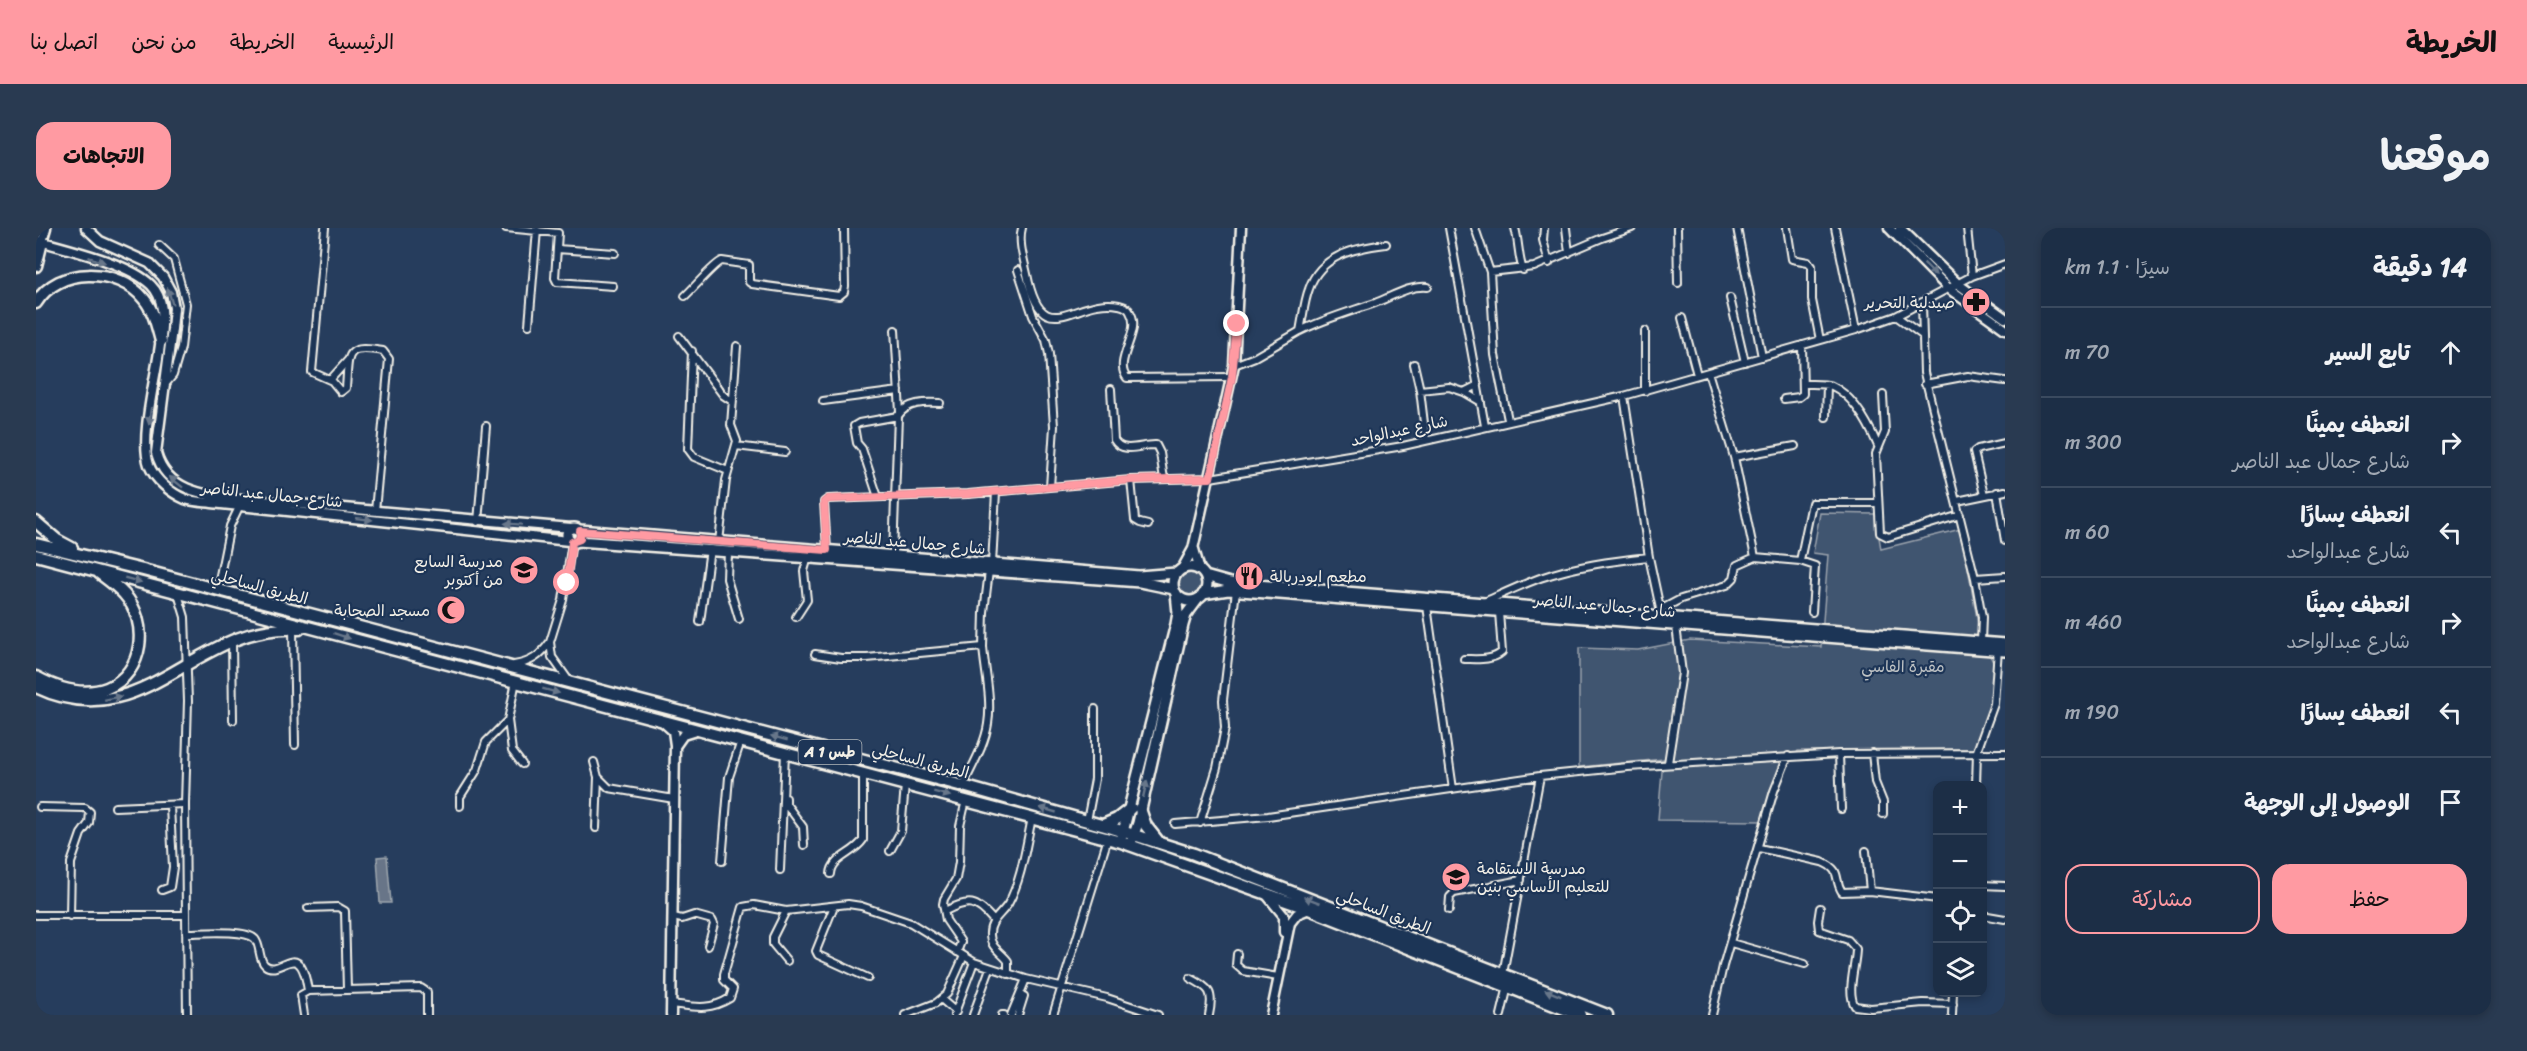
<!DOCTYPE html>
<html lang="ar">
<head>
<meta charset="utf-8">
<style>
	body { margin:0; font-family:Sriracha,"Playpen Sans Arabic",sans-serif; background:#293a51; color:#f1f3f6; direction:rtl }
	.controls { position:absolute; right:18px; bottom:18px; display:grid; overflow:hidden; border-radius:12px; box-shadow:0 3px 9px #0003 }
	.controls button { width:54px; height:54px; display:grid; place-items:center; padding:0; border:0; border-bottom:2px solid #3a4a5f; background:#1c2e46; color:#f1f3f6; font:30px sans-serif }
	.stop { position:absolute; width:18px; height:18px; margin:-14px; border:4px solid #ff9aa2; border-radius:50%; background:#fff }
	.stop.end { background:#ff9aa2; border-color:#fff; box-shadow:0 2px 6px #0008 }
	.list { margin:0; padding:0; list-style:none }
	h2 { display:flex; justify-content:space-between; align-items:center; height:78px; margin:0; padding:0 24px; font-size:26px }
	h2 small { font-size:20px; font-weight:400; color:#a0a8b3 }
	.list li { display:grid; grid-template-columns:39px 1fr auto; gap:18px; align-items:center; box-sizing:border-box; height:90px; padding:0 24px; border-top:2px solid #3a4a5f }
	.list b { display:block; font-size:22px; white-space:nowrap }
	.list p { margin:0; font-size:20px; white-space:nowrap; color:#a0a8b3 }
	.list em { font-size:20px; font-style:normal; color:#a0a8b3 }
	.actions { display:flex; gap:12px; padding:18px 24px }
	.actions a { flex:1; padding:14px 0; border:2px solid #ff9aa2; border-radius:18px; text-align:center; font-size:21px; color:#ff9aa2 }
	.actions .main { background:#ff9aa2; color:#111 }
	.icon { flex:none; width:33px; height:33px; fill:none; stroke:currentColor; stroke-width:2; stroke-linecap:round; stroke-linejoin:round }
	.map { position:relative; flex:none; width:1969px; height:787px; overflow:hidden; direction:ltr; border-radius:18px }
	header { display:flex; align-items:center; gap:36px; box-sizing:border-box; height:84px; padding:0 30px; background:#ff9aa2; color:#111 }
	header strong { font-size:28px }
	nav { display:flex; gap:33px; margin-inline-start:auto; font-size:21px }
	.intro { display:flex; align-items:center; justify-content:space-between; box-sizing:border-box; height:144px; padding:0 36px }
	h1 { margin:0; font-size:42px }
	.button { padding:15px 27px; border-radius:18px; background:#ff9aa2; color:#111; font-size:21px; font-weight:700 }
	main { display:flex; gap:36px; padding:0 36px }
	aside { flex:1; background:#1c2e46; border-radius:18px; box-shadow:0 3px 9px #0003 }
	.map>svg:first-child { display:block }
	.green { fill:#40546f; stroke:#9aa2ac; stroke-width:1.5 }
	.water { fill:#677588; stroke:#9fa7ae; stroke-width:1.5 }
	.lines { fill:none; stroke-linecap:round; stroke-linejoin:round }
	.street-casing { stroke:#f4f1e8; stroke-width:10 }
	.secondary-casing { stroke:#f4f1e8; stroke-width:13 }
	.primary-casing { stroke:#f4f1e8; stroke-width:14 }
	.highway-casing { stroke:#f4f1e8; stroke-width:15 }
	.street { stroke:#1d3557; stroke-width:6 }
	.secondary { stroke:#1d3557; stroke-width:8 }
	.primary { stroke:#1d3557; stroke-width:9 }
	.highway { stroke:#1d3557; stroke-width:10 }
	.oneway { fill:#68778a }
	.route { stroke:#ff9aa2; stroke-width:8 }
	.labels { text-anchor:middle; stroke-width:4.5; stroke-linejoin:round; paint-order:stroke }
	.shield { fill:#1d3557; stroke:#b4b9bc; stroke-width:1.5 }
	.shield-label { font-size:15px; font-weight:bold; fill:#f4f1e8 }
	.poi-label { font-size:16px; fill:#f4f1e8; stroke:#1d3557; text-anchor:end }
	.street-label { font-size:16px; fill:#f4f1e8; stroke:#1d3557 }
	.park-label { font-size:16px; fill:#bec2c4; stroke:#1d3557 }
</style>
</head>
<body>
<header>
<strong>الخريطة</strong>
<nav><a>الرئيسية</a><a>الخريطة</a><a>من نحن</a><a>اتصل بنا</a></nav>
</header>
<div class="intro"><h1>موقعنا</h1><a class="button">الاتجاهات</a></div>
<main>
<aside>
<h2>14 دقيقة<small>سيرًا · 1.1 km</small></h2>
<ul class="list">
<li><svg class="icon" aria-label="ahead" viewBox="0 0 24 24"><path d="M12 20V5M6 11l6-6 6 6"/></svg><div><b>تابع السير</b></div><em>70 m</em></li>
<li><svg class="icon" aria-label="right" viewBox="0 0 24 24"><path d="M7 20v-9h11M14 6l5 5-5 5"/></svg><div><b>انعطف يمينًا</b><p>شارع جمال عبد الناصر</p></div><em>300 m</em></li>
<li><svg class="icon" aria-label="left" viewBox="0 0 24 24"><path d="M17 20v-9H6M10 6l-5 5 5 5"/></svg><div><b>انعطف يسارًا</b><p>شارع عبدالواحد</p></div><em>60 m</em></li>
<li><svg class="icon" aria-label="right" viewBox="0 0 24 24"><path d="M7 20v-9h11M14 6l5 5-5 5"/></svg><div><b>انعطف يمينًا</b><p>شارع عبدالواحد</p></div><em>460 m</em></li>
<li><svg class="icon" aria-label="left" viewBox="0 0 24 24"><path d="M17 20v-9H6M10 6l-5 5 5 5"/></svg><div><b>انعطف يسارًا</b></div><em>190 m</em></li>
<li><svg class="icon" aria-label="arrive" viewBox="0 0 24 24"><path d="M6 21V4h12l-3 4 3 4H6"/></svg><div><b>الوصول إلى الوجهة</b></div></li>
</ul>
<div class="actions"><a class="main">حفظ</a><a>مشاركة</a></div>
</aside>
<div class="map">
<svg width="1969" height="787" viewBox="0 0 1969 787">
	<rect width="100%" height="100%" fill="#263d5d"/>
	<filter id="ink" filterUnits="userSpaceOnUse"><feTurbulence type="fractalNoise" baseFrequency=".0167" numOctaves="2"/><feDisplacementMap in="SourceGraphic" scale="12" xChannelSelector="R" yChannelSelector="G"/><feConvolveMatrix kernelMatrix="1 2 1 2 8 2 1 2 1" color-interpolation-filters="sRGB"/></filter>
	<g filter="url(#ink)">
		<path class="green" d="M1784 285 1839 286 1845 321 1925 301 1944 407 1957 434 1961 476 1942 521 1762 523 1735 561 1728 593 1622 592 1627 531 1543 539V420L1602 422 1654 412 1785 419 1792 327 1777 325Z
			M1140 356a14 14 0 1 1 28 0a14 14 0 1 1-28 0Z"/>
		<path class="water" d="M351 628 355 675H344L341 629Z"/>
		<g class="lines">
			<g class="street-casing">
				<path id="street" d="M289 0 276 144 296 153 305 164 310 160C313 127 307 116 347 123L353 131 339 283
					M470 0 522 5 519 50 521 54 577 58
					M986 0C982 14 988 32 991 46 1006 124 1039 68 1083 77 1087 78 1092 79 1094 84 1107 104 1076 132 1091 150L1196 149
					M1413 0 1449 198
					M1439 0 1454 44 1459 127 1472 192
					M1479 0C1483 15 1482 28 1487 42
					M1508 0 1507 12 1513 35
					M1530 0 1533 25
					M1641 0 1642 55
					M1701 0 1726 129
					M1751 0 1756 31 1772 34 1776 38V72L1784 112
					M1799 0 1820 102
					M1931 0 1936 48
					M123 17 138 31 150 76 145 120 137 147 128 158
					M521 21 579 25
					M982 42 997 88 1010 112 1013 126 1018 198 1014 259
					M1454 44 1498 39 1566 10 1596 0
					M649 68C657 61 679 35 686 33L713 37V54L716 56 803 68 808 64 809 58 808 0
					M1694 70 1709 134
					M1886 75 1888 145 1939 350 1946 389 1945 414
					M1860 88 1886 107
					M1646 90 1661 147
					M493 97 501 2
					M859 102 864 184
					M1264 103C1288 91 1313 84 1339 75 1356 69 1372 57 1392 59
					M1609 103V163
					M643 108 687 167 696 173
					M656 123 652 221 658 229 692 243
					M1378 136 1384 162 1413 159 1428 164
					M1198 137 1219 129 1264 103C1267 89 1268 74 1273 61 1284 27 1319 20 1350 16
					M1672 144 1698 229 1719 329
					M294 152 312 132
					M1767 156C1776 156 1787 155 1796 158 1818 168 1833 197 1842 218
					M1889 156 1932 148 1969 153
					M1442 157 1428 164 1445 174
					M1075 161 1078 212C1087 227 1106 216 1120 217L1124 225 1128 251
					M1384 162 1390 212
					M1847 167 1849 204 1840 226 1844 305 1852 309 1924 287
					M1588 168 1613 329 1626 390
					M1748 171 1763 169 1767 166 1766 117
					M787 173 863 163
					M1790 189 1791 157
					M700 218 749 224
					M1698 229 1759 218
					M1095 252 1099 292 1104 295 1112 297
					M1961 264 1969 313
					M1948 267 1938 224 1942 221 1969 215
					M842 269 826 221 821 215 818 198 823 195 862 188
					M1921 273 1969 263
					M442 294 450 198
					M683 314 690 252 701 213 695 197 701 118
					M791 322 788 274 792 271 932 266 1095 252 1174 250 1367 218 1588 168 1820 102 1860 88 1936 48 1969 36
					M692 323 691 351 703 391
					M857 327 862 188C871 174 889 174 904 175
					M1764 333 1776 275H1842
					M956 336 960 264
					M1939 350 1969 348
					M181 362 194 298 205 275
					M1448 374C1466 366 1485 357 1504 350 1539 338 1576 333 1613 329
					M1391 378 1417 561
					M1624 382 1645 371 1691 357 1698 350 1701 337 1719 329 1764 333 1779 338 1776 384
					M760 389 771 372 768 343 772 329
					M664 394 674 321
					M257 401 259 517
					M196 412 197 492
					M514 414 527 372 536 314
					M947 419 948 384 953 343
					M779 426 805 430H831L947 419C949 444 956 471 952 496 949 517 936 538 927 558
					M1428 431C1441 431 1456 433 1466 424L1463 384
					M478 437C496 434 504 428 514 414L516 429 533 453
					M472 492 476 523 486 536
					M1836 525 1839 554 1847 574V586
					M1803 526 1805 581
					M558 534 562 549 573 560 638 571
					M1632 535 1646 445 1640 398
					M1940 558 1941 523 1958 476 1962 421
					M750 570V576L767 599 768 617
					M424 578V569L441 542 450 514 472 492 480 453
					M4 579 49 580 54 584 53 595 45 606 35 635 34 688
					M79 579 149 576
					M1051 593 1059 551V481
					M1164 595 1181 540 1189 500 1187 472 1200 362
					M1139 596 1232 588 1504 548 1592 539 1803 526 1969 525
					M560 600 562 549
					M1723 620 1786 634C1807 643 1797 650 1806 664L1834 663 1902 671
					M854 623 865 603 869 557
					M1830 623 1834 663
					M686 633 693 549 705 513
					M744 642 749 525
					M795 646C796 629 818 626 827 612V546
					M1946 657 1969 658
					M126 662 134 659 137 639 134 578
					M798 678 780 723 782 727 832 750
					M272 680 302 679 309 683 311 762
					M1784 680 1782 693 1783 702 1812 712 1820 721C1820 737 1810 764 1819 778L1835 780 1887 775 1917 776
					M1413 682 1414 669 1418 665 1485 652
					M750 683 737 709V716L751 733
					M909 683C933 671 940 672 957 692
					M0 687H150L149 576 152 473 149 389 142 366
					M150 687 151 787
					M1946 687 1969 691
					M637 689 646 691 658 687 676 692 678 696 672 718
					M150 705C165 705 209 701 219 711 225 718 222 731 229 737 245 750 264 707 272 763
					M1695 715 1769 736
					M921 724 925 714 910 692 907 676 908 671 920 651 923 634 924 598 930 572
					M1201 726 1200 737 1207 743 1242 749
					M972 746V733C965 724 954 719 954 707 953 693 965 687 972 676 986 651 990 617 996 590
					M1467 746 1504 548
					M1154 750C1174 760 1178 764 1173 787
					M905 771 920 784
					M635 776C659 779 673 783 694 770L697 761 688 752V746L707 679 718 677 750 683 812 676 825 678 875 695 938 734 990 751 1071 770 1122 787
					M268 787 265 767 272 763 385 760 391 764V787
					M869 787 900 775 911 766 928 728
					M918 787 938 734
					M937 787 954 740
					M966 787H968
					M975 787 990 751
					M982 787 988 768
					M1017 787 1072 610
					M1465 787 1472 758
					M1676 787 1687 738 1738 563 1752 528
					M1916 787 1917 764"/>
			</g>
			<g class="secondary-casing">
				<path id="secondary" d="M50 0 64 13 113 35 127 49 135 64 138 80 136 101 120 225C131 265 171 267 206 271L535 300
					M1853 0 1912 60 1969 101
					M1864 0 1922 56 1969 90
					M0 12C31 21 93 35 115 57 129 71 127 91 125 109 122 142 103 208 113 237 119 252 135 265 149 271 158 274 168 274 176 275L533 313
					M6 14 10 0
					M1158 321 1164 342
					M1146 341 1157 321 1198 137 1205 0
					M628 495 637 503 639 517 635 787
					M640 517 647 507 663 502
					M1230 666 1248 688V704
					M1235 787 1254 695 1261 686 1273 681"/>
			</g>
			<g class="primary-casing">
				<path id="primary" d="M531 307a7 7 0 1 1 14 0a7 7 0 1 1-14 0Z
					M544 302 1103 348 1140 345
					M542 313 1104 354 1138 361
					M1137 356a17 17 0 1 1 34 0a17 17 0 1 1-34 0Z
					M1169 348 1194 355 1969 416
					M1167 366 1192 362 1969 423
					M1086 608 1140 396 1142 385 1140 365
					M1096 612 1102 595 1147 397 1150 387 1162 371"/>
			</g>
			<g class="highway-casing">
				<path id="highway" d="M0 38 6 14
					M0 75C22 38 82 39 108 71 118 83 121 99 125 113
					M0 294 21 312 36 320
					M0 316 107 342 927 558 1076 600 1158 626 1571 787
					M0 327 1085 614 1273 681 1544 787
					M0 449C22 461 47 469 71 460 109 445 113 393 88 366 81 358 71 351 63 345
					M0 459C109 511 157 394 263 401
					M1104 581 1110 598 1122 613
					M1067 597 1081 591 1095 580"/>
			</g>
			<use href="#street" class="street"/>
			<use href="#secondary" class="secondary"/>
			<use href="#primary" class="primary"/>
			<use href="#highway" class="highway"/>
		</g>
		<defs><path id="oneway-solid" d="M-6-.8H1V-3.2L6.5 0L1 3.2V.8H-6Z" transform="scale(1.5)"/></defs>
		<g class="oneway">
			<use href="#oneway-solid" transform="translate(61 32) rotate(18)"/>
			<use href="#oneway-solid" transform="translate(1894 41) rotate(45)"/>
			<use href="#oneway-solid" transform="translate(134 68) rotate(-106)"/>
			<use href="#oneway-solid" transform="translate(114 188) rotate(98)"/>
			<use href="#oneway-solid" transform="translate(140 254) rotate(-141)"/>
			<use href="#oneway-solid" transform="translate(328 291) rotate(6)"/>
			<use href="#oneway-solid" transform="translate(477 296) rotate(-176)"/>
			<use href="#oneway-solid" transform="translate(97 352) rotate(15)"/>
			<use href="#oneway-solid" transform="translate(306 408) rotate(18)"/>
			<use href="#oneway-solid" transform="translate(515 463) rotate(15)"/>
			<use href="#oneway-solid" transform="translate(77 470) rotate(-12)"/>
			<use href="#oneway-solid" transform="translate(743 510) rotate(-165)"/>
			<use href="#oneway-solid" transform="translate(1109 561) rotate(-77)"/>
			<use href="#oneway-solid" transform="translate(906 566) rotate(15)"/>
			<use href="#oneway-solid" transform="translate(1012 582) rotate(-164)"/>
			<use href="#oneway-solid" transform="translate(1276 672) rotate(-159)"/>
			<use href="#oneway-solid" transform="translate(1517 765) rotate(-158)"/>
		</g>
	</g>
	<g class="lines" filter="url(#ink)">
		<path class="route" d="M531 355 536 314 544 311V303L791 322 788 274 792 271 932 266 1095 252 1174 250 1196 149 1201 96"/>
	</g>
	<defs>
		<g id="pharmacy-disc" transform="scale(1.5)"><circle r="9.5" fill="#ff9aa2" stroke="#1d3557"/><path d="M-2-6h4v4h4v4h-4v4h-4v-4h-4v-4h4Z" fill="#111"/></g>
		<g id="school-disc" transform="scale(1.5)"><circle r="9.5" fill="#ff9aa2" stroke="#1d3557"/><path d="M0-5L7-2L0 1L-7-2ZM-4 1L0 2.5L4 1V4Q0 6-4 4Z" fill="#111"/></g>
		<g id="restaurant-disc" transform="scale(1.5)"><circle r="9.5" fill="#ff9aa2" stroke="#1d3557"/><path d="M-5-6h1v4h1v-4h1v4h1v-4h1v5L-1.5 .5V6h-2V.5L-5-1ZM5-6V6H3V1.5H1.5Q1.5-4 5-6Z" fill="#111"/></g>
		<g id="mosque-disc" transform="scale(1.5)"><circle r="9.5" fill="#ff9aa2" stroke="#1d3557"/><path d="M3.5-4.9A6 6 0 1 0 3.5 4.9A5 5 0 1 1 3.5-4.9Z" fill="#111"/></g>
	</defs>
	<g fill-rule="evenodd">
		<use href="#pharmacy-disc" x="1940" y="74"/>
		<use href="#school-disc" x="488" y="342"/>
		<use href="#restaurant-disc" x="1213" y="348"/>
		<use href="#mosque-disc" x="415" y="382"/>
		<use href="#school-disc" x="1420" y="649"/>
	</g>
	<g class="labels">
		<rect class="shield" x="762.5" y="512" width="63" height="24" rx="4.5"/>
		<g class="shield-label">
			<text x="794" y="529">A 1 طس</text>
		</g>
		<g class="poi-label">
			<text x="1919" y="80">صيدلية التحرير</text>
			<text x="467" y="339">مدرسة السابع<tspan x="467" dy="18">من أكتوبر</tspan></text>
			<text x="1234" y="354" text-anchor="start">مطعم ابودربالة</text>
			<text x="394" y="388">مسجد الصحابة</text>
			<text x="1441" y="646" text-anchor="start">مدرسة الاستقامة<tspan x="1441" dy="18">للتعليم الأساسي بنين</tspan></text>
		</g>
		<g class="street-label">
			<text transform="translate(1363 202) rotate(-12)" y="6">شارع عبدالواحد</text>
			<text transform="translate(236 266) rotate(6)" y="6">شارع جمال عبد الناصر</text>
			<text transform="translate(879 314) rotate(5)" y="6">شارع جمال عبد الناصر</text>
			<text transform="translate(224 358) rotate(15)" y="6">الطريق الساحلي</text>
			<text transform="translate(1569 377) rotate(5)" y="6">شارع جمال عبد الناصر</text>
			<text transform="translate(885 532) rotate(15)" y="6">الطريق الساحلي</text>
			<text transform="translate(1348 683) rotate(21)" y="6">الطريق الساحلي</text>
		</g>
		<g class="park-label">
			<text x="1867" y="444">مقبرة الفاسي</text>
		</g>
	</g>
</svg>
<div class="controls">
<button>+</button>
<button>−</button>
<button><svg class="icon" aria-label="locate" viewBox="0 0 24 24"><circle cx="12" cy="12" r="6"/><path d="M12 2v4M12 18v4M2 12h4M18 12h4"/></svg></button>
<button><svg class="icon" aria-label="layers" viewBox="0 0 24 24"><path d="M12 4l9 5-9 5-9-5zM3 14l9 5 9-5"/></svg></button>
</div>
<div class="stop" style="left:531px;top:355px"></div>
<div class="stop end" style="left:1201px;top:96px"></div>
</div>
</main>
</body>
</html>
